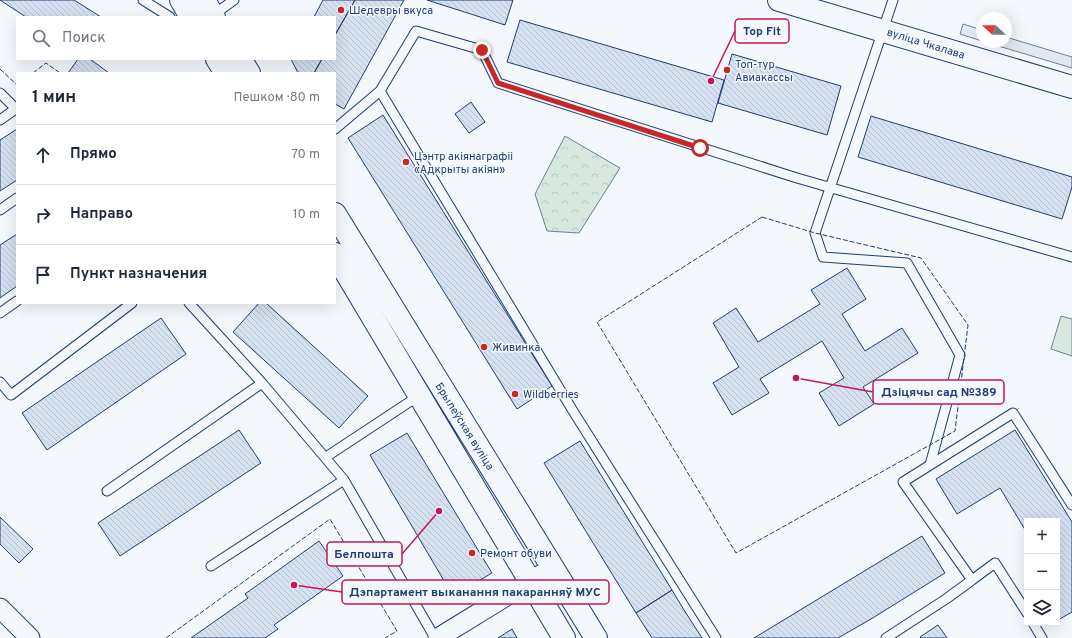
<!DOCTYPE html>
<html lang="ru">
<head>
<meta charset="utf-8">
<style>
	body { margin:0; font-family:Overpass,sans-serif; background:#f2f2f3; color:#1f2937 }
	.controls { position:absolute; right:12px; bottom:12px; display:grid; overflow:hidden; border-radius:0px; box-shadow:0 4px 16px #0002 }
	.controls button { width:36px; height:36px; display:grid; place-items:center; padding:0; border:0; border-bottom:1px solid #e0e1e3; background:#fff; color:#1f2937; font:20px sans-serif }
	.compass { position:absolute; left:976px; top:12px; width:36px; height:36px; border-radius:50%; background:#fff; box-shadow:0 4px 16px #0002; rotate:291deg }
	.stop { position:absolute; width:12px; height:12px; margin:-9px; border:3px solid #c62828; border-radius:50%; background:#fff }
	.stop.end { background:#c62828; border-color:#fff; box-shadow:0 1px 4px #0008 }
	.list { margin:0; padding:0; list-style:none }
	h2 { display:flex; justify-content:space-between; align-items:center; height:52px; margin:0; padding:0 16px; font-size:17px }
	h2 small { font-size:13px; font-weight:400; color:#747a83 }
	.list li { display:grid; grid-template-columns:26px 1fr auto; gap:12px; align-items:center; box-sizing:border-box; height:60px; padding:0 16px; border-top:1px solid #e0e1e3 }
	.list b { display:block; font-size:15px; white-space:nowrap }
	.list em { font-size:13px; font-style:normal; color:#747a83 }
	.icon { flex:none; width:22px; height:22px; fill:none; stroke:currentColor; stroke-width:2; stroke-linecap:round; stroke-linejoin:round }
	.map { position:relative; flex:none; width:1072px; height:638px; overflow:hidden }
	.search { position:absolute; background:#fff; box-shadow:0 4px 16px #0002; left:16px; top:16px; width:320px; height:44px; display:flex; align-items:center; gap:10px; box-sizing:border-box; padding:0 14px; border-radius:0px; color:#747a83; font-size:15px }
	.panel { position:absolute; background:#fff; box-shadow:0 4px 16px #0002; left:16px; top:72px; width:320px; height:232px; border-radius:0px }
	.map>svg:first-child { display:block }
	.park { fill:url(#park-crowns); stroke:#687fa3 }
	.pitch { fill:#d7e8df; stroke:#687fa3 }
	.parking { fill:#e3e8f0; stroke:#687fa3 }
	.building { fill:url(#building-back-hatch); stroke:#1d3f73 }
	.lines { fill:none; stroke-linecap:round; stroke-linejoin:round }
	.lane-casing { stroke:#1d3f73; stroke-width:11 }
	.street-casing { stroke:#1d3f73; stroke-width:21 }
	.secondary-casing { stroke:#1d3f73; stroke-width:24 }
	.primary-casing { stroke:#1d3f73; stroke-width:24 }
	.lane { stroke:#f4f7fb; stroke-width:9 }
	.street { stroke:#f4f7fb; stroke-width:19 }
	.secondary { stroke:#f4f7fb; stroke-width:22 }
	.primary { stroke:#f4f7fb; stroke-width:22 }
	.fence { stroke:#1d3f73; stroke-width:1; stroke-dasharray:5 2; stroke-linecap:butt }
	.route { stroke:#c62828; stroke-width:5 }
	.poi-dot { fill:#c62828; stroke:#f4f7fb; stroke-width:1.5 }
	.labels { text-anchor:middle; stroke-width:3; stroke-linejoin:round; paint-order:stroke }
	.poi-label { font-size:11px; fill:#1d3f73; stroke:#f4f7fb; text-anchor:start }
	.street-label { font-size:11px; fill:#1d3f73; stroke:#f4f7fb }
	.leader { fill:none; stroke:#c2185b; stroke-width:1.5 }
	.callout-dot { fill:#c2185b; stroke:#f4f7fb; stroke-width:1.5 }
	.callout { fill:#f4f7fb; stroke:#c2185b; stroke-width:1.5 }
	.callout-label { font-size:12px; text-anchor:middle; font-weight:bold; fill:#1d3f73 }
</style>
</head>
<body>
<div class="map">
<svg width="1072" height="638" viewBox="0 0 1072 638">
	<defs>
		<pattern id="park-crowns" width="20" height="18" patternUnits="userSpaceOnUse"><rect width="20" height="18" fill="#d7e8df"/><path d="M2 6a3 3 0 1 1 6 0M12 15a3 3 0 1 1 6 0" fill="none" stroke="#b8c8c3"/></pattern>
		<pattern id="building-back-hatch" width="6" height="6" patternUnits="userSpaceOnUse"><rect width="6" height="6" fill="#d5e0f0"/><path d="M-1 5l2 2M0 0l6 6M5-1l2 2" fill="none" stroke="#b6c1d1"/></pattern>
	</defs>
	<rect width="100%" height="100%" fill="#f4f7fb"/>
	<path class="park" d="M565 136 620 168 579 233 547 231 535 194Z"/>
	<path class="pitch" d="M1061 316 1072 319V356L1051 349Z"/>
	<path class="parking" d="M963 24 982 30V41L960 34Z
		M1006 37 1072 57V68L985 42H1006Z"/>
	<path class="building" d="M0 0H74L101 17H26Z
		M323 0H355L335 35V17H314Z
		M355 0H404L344 109 335 104V73H314L322 59H335V35Z
		M427 0H513L505 25Z
		M520 20 724 80 712 122 507 62Z
		M732 54 841 86 827 135 718 103Z
		M78 59H90L109 73H68Z
		M291 59H322L314 73H298Z
		M471 102 485 122 469 133 455 114Z
		M383 115 552 386 517 409 348 138Z
		M871 116 1072 177V187L1062 219 858 157Z
		M17 129V180L0 191V140Z
		M17 234V286L0 298V245Z
		M847 268 866 299 842 314 865 351 902 328 918 353 863 387 874 404 839 426 819 393 844 378 822 341 760 379 769 393 732 415 713 383 739 367 713 323 736 308 758 342 820 304 811 290Z
		M259 303H266L368 396 339 428 233 332Z
		M161 318 186 354 47 450 22 413Z
		M239 430 261 463 120 556 98 523Z
		M1015 430 1072 522V612L1058 620 1057 521H1027V533L1000 488 957 514 936 479Z
		M407 433 492 573 453 596 370 455Z
		M580 441 672 590 636 613 544 463Z
		M0 517 33 549 19 563 0 544Z
		M922 536 945 573 871 619 838 638H754Z
		M319 541 343 576 274 625 278 629 265 638H191L248 598 245 594Z
		M672 590 684 610 702 638H652L636 613Z
		M938 625 947 638H921L920 637Z
		M512 629 517 638H498Z"/>
	<g class="lines">
		<g class="lane-casing">
			<path id="lane" d="M143 0 170 17
				M893 0 815 233 823 257 907 263 960 355 930 465
				M213 15 234 0
				M380 91 573 411 716 638
				M0 93 16 109
				M0 120 17 108
				M335 129 380 91 416 31 482 50 498 83 797 178 1072 257
				M0 210 17 198
				M189 303 262 383 344 480 435 638
				M0 313 17 301
				M0 382 11 395 132 303
				M326 457 420 395
				M107 491 262 383
				M211 566 344 480
				M1027 613 995 563 972 580 903 482 1013 413 1072 505
				M1033 623 1042 638
				M886 638 946 599 972 580"/>
		</g>
		<g class="street-casing">
			<path id="street" d="M0 608 30 638
				M438 638 552 568"/>
		</g>
		<g class="secondary-casing">
			<path id="secondary" d="M779 0 1072 87"/>
		</g>
		<g class="primary-casing">
			<path id="primary" d="M181 0 191 17
				M204 0 214 17
				M217 59 226 73
				M240 59 249 73
				M335 214 596 638
				M335 254 564 638"/>
		</g>
		<use href="#lane" class="lane"/>
		<use href="#street" class="street"/>
		<use href="#secondary" class="secondary"/>
		<use href="#primary" class="primary"/>
		<path class="fence" d="M0 69 17 85
			M33 73 46 63 60 73
			M762 217 815 233 921 258 968 325 955 431 736 553 597 322Z
			M166 638 330 519 397 631 385 638"/>
	</g>
	<g class="lines">
		<path class="route" d="M482 50 498 83 700 148"/>
	</g>
	<g class="poi-dot">
		<circle cx="341" cy="10" r="4"/>
		<circle cx="727" cy="70" r="4"/>
		<circle cx="406" cy="162" r="4"/>
		<circle cx="484" cy="347" r="4"/>
		<circle cx="515" cy="394" r="4"/>
		<circle cx="472" cy="553" r="4"/>
	</g>
	<g class="labels">
		<g class="poi-label">
			<text x="349" y="14">Шедевры вкуса</text>
			<text x="735" y="68">Топ-тур<tspan x="735" dy="13">Авиакассы</tspan></text>
			<text x="414" y="160">Цэнтр акіянаграфіі<tspan x="414" dy="13">«Адкрыты акіян»</tspan></text>
			<text x="492" y="351">Живинка</text>
			<text x="523" y="398">Wildberries</text>
			<text x="480" y="557">Ремонт обуви</text>
		</g>
		<g class="street-label">
			<text transform="translate(926 43) rotate(17)" y="4">вуліца Чкалава</text>
			<text transform="translate(465 426) rotate(58)" y="4">Брылеўская вуліца</text>
		</g>
	</g>
	<path class="leader" d="M711 81L735 31M796 378L873 392M439 511L402 554M294 585L342 592"/>
	<g class="callout-dot">
		<circle cx="711" cy="81" r="4"/>
		<circle cx="796" cy="378" r="4"/>
		<circle cx="439" cy="511" r="4"/>
		<circle cx="294" cy="585" r="4"/>
	</g>
	<g class="callout">
		<rect x="735" y="19" width="54" height="24" rx="4"/>
		<rect x="873" y="380" width="131" height="24" rx="4"/>
		<rect x="327" y="542" width="75" height="24" rx="4"/>
		<rect x="342" y="580" width="267" height="24" rx="4"/>
	</g>
	<g class="callout-label">
		<text x="762" y="35">Top Fit</text>
		<text x="939" y="396">Дзіцячы сад №389</text>
		<text x="364" y="558">Белпошта</text>
		<text x="475" y="596">Дэпартамент выканання пакаранняў МУС</text>
	</g>
</svg>
<div class="controls">
<button>+</button>
<button>−</button>
<button><svg class="icon" aria-label="layers" viewBox="0 0 24 24"><path d="M12 4l9 5-9 5-9-5zM3 14l9 5 9-5"/></svg></button>
</div>
<svg class="compass" viewBox="-18 -18 36 36"><path d="M0-13l5 13h-10z" fill="#e53935"/><path d="M0 13l5-13h-10z" fill="#747a83"/></svg>
<div class="stop" style="left:700px;top:148px"></div>
<div class="stop end" style="left:482px;top:50px"></div>
<div class="search"><svg class="icon" aria-label="search" viewBox="0 0 24 24"><circle cx="10" cy="10" r="6"/><path d="M15 15l6 6"/></svg>Поиск</div>
<section class="panel">
<h2>1 мин<small>Пешком · 80 m</small></h2>
<ul class="list">
<li><svg class="icon" aria-label="ahead" viewBox="0 0 24 24"><path d="M12 20V5M6 11l6-6 6 6"/></svg><div><b>Прямо</b></div><em>70 m</em></li>
<li><svg class="icon" aria-label="right" viewBox="0 0 24 24"><path d="M7 20v-9h11M14 6l5 5-5 5"/></svg><div><b>Направо</b></div><em>10 m</em></li>
<li><svg class="icon" aria-label="arrive" viewBox="0 0 24 24"><path d="M6 21V4h12l-3 4 3 4H6"/></svg><div><b>Пункт назначения</b></div></li>
</ul>
</section>
</div>
</body>
</html>
